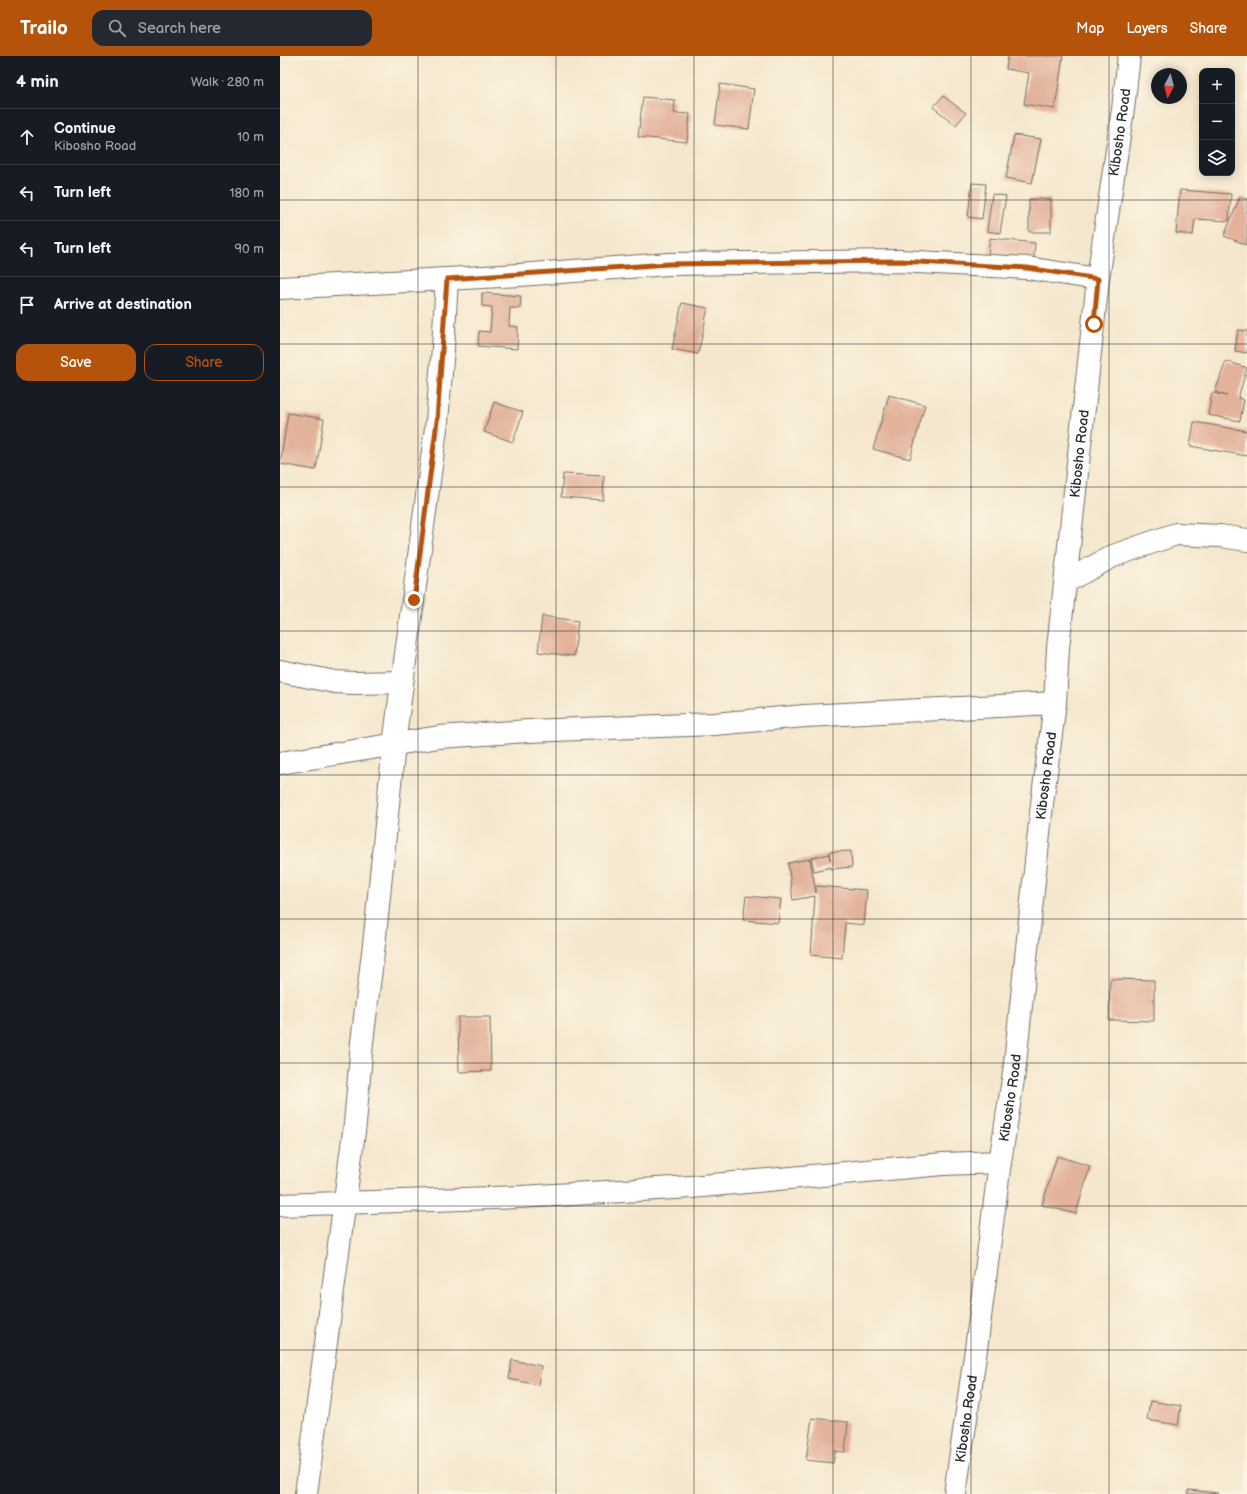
<!DOCTYPE html>
<html lang="en">
<head>
<meta charset="utf-8">
<style>
	body { margin:0; font-family:"Balsamiq Sans",sans-serif; background:#242831; color:#f1f3f6 }
	.controls { position:absolute; right:12px; top:12px; display:grid; overflow:hidden; border-radius:8px; box-shadow:0 2px 10px #0003 }
	.controls button { width:36px; height:36px; display:grid; place-items:center; padding:0; border:0; border-bottom:1px solid #363941; background:#171b24; color:#f1f3f6; font:20px sans-serif }
	.compass { position:absolute; left:871px; top:12px; width:36px; height:36px; border-radius:50%; background:#171b24; box-shadow:0 2px 10px #0003; rotate:187deg }
	.stop { position:absolute; width:12px; height:12px; margin:-9px; border:3px solid #b45309; border-radius:50%; background:#fff }
	.stop.end { background:#b45309; border-color:#fff; box-shadow:0 1px 4px #0008 }
	.list { margin:0; padding:0; list-style:none }
	h2 { display:flex; justify-content:space-between; align-items:center; height:52px; margin:0; padding:0 16px; font-size:17px }
	h2 small { font-size:13px; font-weight:400; color:#9ea1a6 }
	.list li { display:grid; grid-template-columns:26px 1fr auto; gap:12px; align-items:center; box-sizing:border-box; height:56px; padding:0 16px; border-top:1px solid #363941 }
	.list b { display:block; font-size:15px; white-space:nowrap }
	.list p { margin:0; font-size:13px; white-space:nowrap; color:#9ea1a6 }
	.list em { font-size:13px; font-style:normal; color:#9ea1a6 }
	.actions { display:flex; gap:8px; padding:12px 16px }
	.actions a { flex:1; padding:9px 0; border:1px solid #b45309; border-radius:12px; text-align:center; font-size:14px; color:#b45309 }
	.actions .main { background:#b45309; color:#fff }
	.icon { flex:none; width:22px; height:22px; fill:none; stroke:currentColor; stroke-width:2; stroke-linecap:round; stroke-linejoin:round }
	.map { position:relative; flex:none; width:967px; height:1438px; overflow:hidden }
	header { display:flex; align-items:center; gap:24px; box-sizing:border-box; height:56px; padding:0 20px; background:#b45309; color:#fff }
	header strong { font-size:19px }
	nav { display:flex; gap:22px; margin-inline-start:auto; font-size:14px }
	.search { width:280px; height:36px; background:#242831; display:flex; align-items:center; gap:10px; box-sizing:border-box; padding:0 14px; border-radius:12px; color:#9ea1a6; font-size:15px }
	main { display:flex }
	aside { flex:1; background:#171b24 }
	.map>svg:first-child { display:block }
	.building { fill:#e3b29b }
	.lines { fill:none; stroke-linecap:round; stroke-linejoin:round }
	.minor-casing { stroke:#726d64; stroke-width:24 }
	.tertiary-casing { stroke:#726d64; stroke-width:24 }
	.minor { stroke:#fff; stroke-width:22 }
	.tertiary { stroke:#fff; stroke-width:22 }
	.route { stroke:#b45309; stroke-width:5 }
	.grid { fill:none; stroke:#2b2b2b; stroke-width:1; stroke-opacity:0.55 }
	.labels { text-anchor:middle; stroke-width:4; stroke-linejoin:round; paint-order:stroke }
	.street-label { font-size:14px; fill:#2b2b2b; stroke:#fcf5e5 }
</style>
</head>
<body>
<header>
<strong>Trailo</strong>
<div class="search"><svg class="icon" aria-label="search" viewBox="0 0 24 24"><circle cx="10" cy="10" r="6"/><path d="M15 15l6 6"/></svg>Search here</div>
<nav><a>Map</a><a>Layers</a><a>Share</a></nav>
</header>
<main>
<aside>
<h2>4 min<small>Walk · 280 m</small></h2>
<ul class="list">
<li><svg class="icon" aria-label="ahead" viewBox="0 0 24 24"><path d="M12 20V5M6 11l6-6 6 6"/></svg><div><b>Continue</b><p>Kibosho Road</p></div><em>10 m</em></li>
<li><svg class="icon" aria-label="left" viewBox="0 0 24 24"><path d="M17 20v-9H6M10 6l-5 5 5 5"/></svg><div><b>Turn left</b></div><em>180 m</em></li>
<li><svg class="icon" aria-label="left" viewBox="0 0 24 24"><path d="M17 20v-9H6M10 6l-5 5 5 5"/></svg><div><b>Turn left</b></div><em>90 m</em></li>
<li><svg class="icon" aria-label="arrive" viewBox="0 0 24 24"><path d="M6 21V4h12l-3 4 3 4H6"/></svg><div><b>Arrive at destination</b></div></li>
</ul>
<div class="actions"><a class="main">Save</a><a>Share</a></div>
</aside>
<div class="map">
<svg width="967" height="1438" viewBox="0 0 967 1438">
	<rect width="100%" height="100%" fill="#fcf5e5"/>
	<filter id="ink" filterUnits="userSpaceOnUse"><feTurbulence type="fractalNoise" baseFrequency=".025" numOctaves="2"/><feDisplacementMap in="SourceGraphic" scale="8" xChannelSelector="R" yChannelSelector="G"/><feConvolveMatrix kernelMatrix="1 2 1 2 8 2 1 2 1" color-interpolation-filters="sRGB"/></filter>
	<filter id="wash" filterUnits="userSpaceOnUse"><feTurbulence type="fractalNoise" baseFrequency=".012" numOctaves="4" result="noise"/><feDisplacementMap in="SourceGraphic" scale="16" xChannelSelector="R" yChannelSelector="G"/><feGaussianBlur stdDeviation="0.9" result="paint"/><feColorMatrix in="noise" values="0 0 0 0 0 0 0 0 0 0 0 0 0 0 0 0 0 1.4 0 .05"/><feComposite in="paint" operator="in"/></filter>
	<g filter="url(#wash)">
		<rect width="100%" height="100%" fill="#f5e7cd"/>
		<g id="blocks">
			<path class="building" d="M728 0H783L775 53 744 48 749 17 726 13Z
				M440 28 474 33 469 73 435 69Z
				M663 40 686 57 676 69 653 51Z
				M363 41 395 44 394 57 410 58 407 86 358 81Z
				M734 79 761 83 752 127 726 122Z
				M692 127 706 128 702 163 688 161Z
				M900 134 951 138 949 165 915 163 913 179 896 177Z
				M712 138 726 140 720 177 707 175Z
				M960 141 967 143V189L944 180Z
				M749 143H771V176H749Z
				M710 182 755 187 753 211 707 206Z
				M202 237 241 240 240 252H230L229 270 238 271 237 293 198 290 199 275 210 276 212 251 202 250Z
				M402 247 428 252 418 298 392 293Z
				M958 274 967 275V297L955 295Z
				M946 305 967 312 958 342 964 344 960 365 928 359 932 337 947 340 935 336Z
				M609 339 645 349 630 403 593 393Z
				M214 346 243 356 233 386 204 376Z
				M8 357 44 363 36 414 0 408Z
				M914 366 967 375V400L910 390Z
				M283 418 324 420 323 444 281 441Z
				M262 560 298 565 294 600 258 596Z
				M571 795 572 811 551 813V811L534 815 531 802 549 798 550 804 549 796Z
				M530 803 536 837V830L587 834 584 869 565 867 562 902 531 899 535 840 513 844 508 807Z
				M466 840 501 843 498 867 463 864Z
				M830 923 874 924V965L829 964Z
				M178 961H210L211 1015 179 1016Z
				M777 1100 810 1110 796 1158 762 1149Z
				M232 1304 261 1310 258 1329 229 1323Z
				M870 1345 901 1350 898 1369 867 1364Z
				M532 1362 568 1366 565 1396 555 1395 553 1407 526 1404Z
				M908 1434 938 1437V1438H908Z"/>
		</g>
	</g>
	<g filter="url(#ink)">
		<use href="#blocks" fill-opacity="0" stroke="#726d64" stroke-width="1"/>
		<g class="lines">
			<g class="minor-casing">
				<path id="minor" d="M0 232 239 219 389 208 620 205 747 212 818 223
					M785 526 833 500 896 478 940 480 967 484
					M0 615 55 626 74 627 122 626
					M0 707 159 681 248 675 434 668 525 660 775 647
					M0 1149 241 1141 411 1131 663 1108 720 1106
					M26 1438 75 1068 82 986 95 880 114 688 157 365 163 292 167 223"/>
			</g>
			<g class="tertiary-casing">
				<g id="tertiary">
					<path id="s1" d="M675 1438 696 1293 720 1106 734 1017 762 748 775 647 778 592 818 223 843 53 849 0"/>
				</g>
			</g>
			<use href="#minor" class="minor"/>
			<use href="#tertiary" class="tertiary"/>
		</g>
	</g>
	<g class="lines" filter="url(#ink)">
		<path class="route" d="M134 544 157 365 167 223 389 208 620 205 747 212 818 223 814 268"/>
	</g>
	<path class="grid" d="M138 0V1438M276 0V1438M414 0V1438M553 0V1438M691 0V1438M829 0V1438M0 144H967M0 288H967M0 431H967M0 575H967M0 719H967M0 863H967M0 1007H967M0 1150H967M0 1294H967"/>
	<g class="labels">
		<g class="street-label">
			<text dy="5" stroke="none"><textPath href="#s1" startOffset="1372">Kibosho Road</textPath></text>
			<text dy="5" stroke="none"><textPath href="#s1" startOffset="1048">Kibosho Road</textPath></text>
			<text dy="5" stroke="none"><textPath href="#s1" startOffset="724">Kibosho Road</textPath></text>
			<text dy="5" stroke="none"><textPath href="#s1" startOffset="400">Kibosho Road</textPath></text>
			<text dy="5" stroke="none"><textPath href="#s1" startOffset="76">Kibosho Road</textPath></text>
		</g>
	</g>
</svg>
<div class="controls">
<button>+</button>
<button>−</button>
<button><svg class="icon" aria-label="layers" viewBox="0 0 24 24"><path d="M12 4l9 5-9 5-9-5zM3 14l9 5 9-5"/></svg></button>
</div>
<svg class="compass" viewBox="-18 -18 36 36"><path d="M0-13l5 13h-10z" fill="#e53935"/><path d="M0 13l5-13h-10z" fill="#9ea1a6"/></svg>
<div class="stop" style="left:814px;top:268px"></div>
<div class="stop end" style="left:134px;top:544px"></div>
</div>
</main>
</body>
</html>
